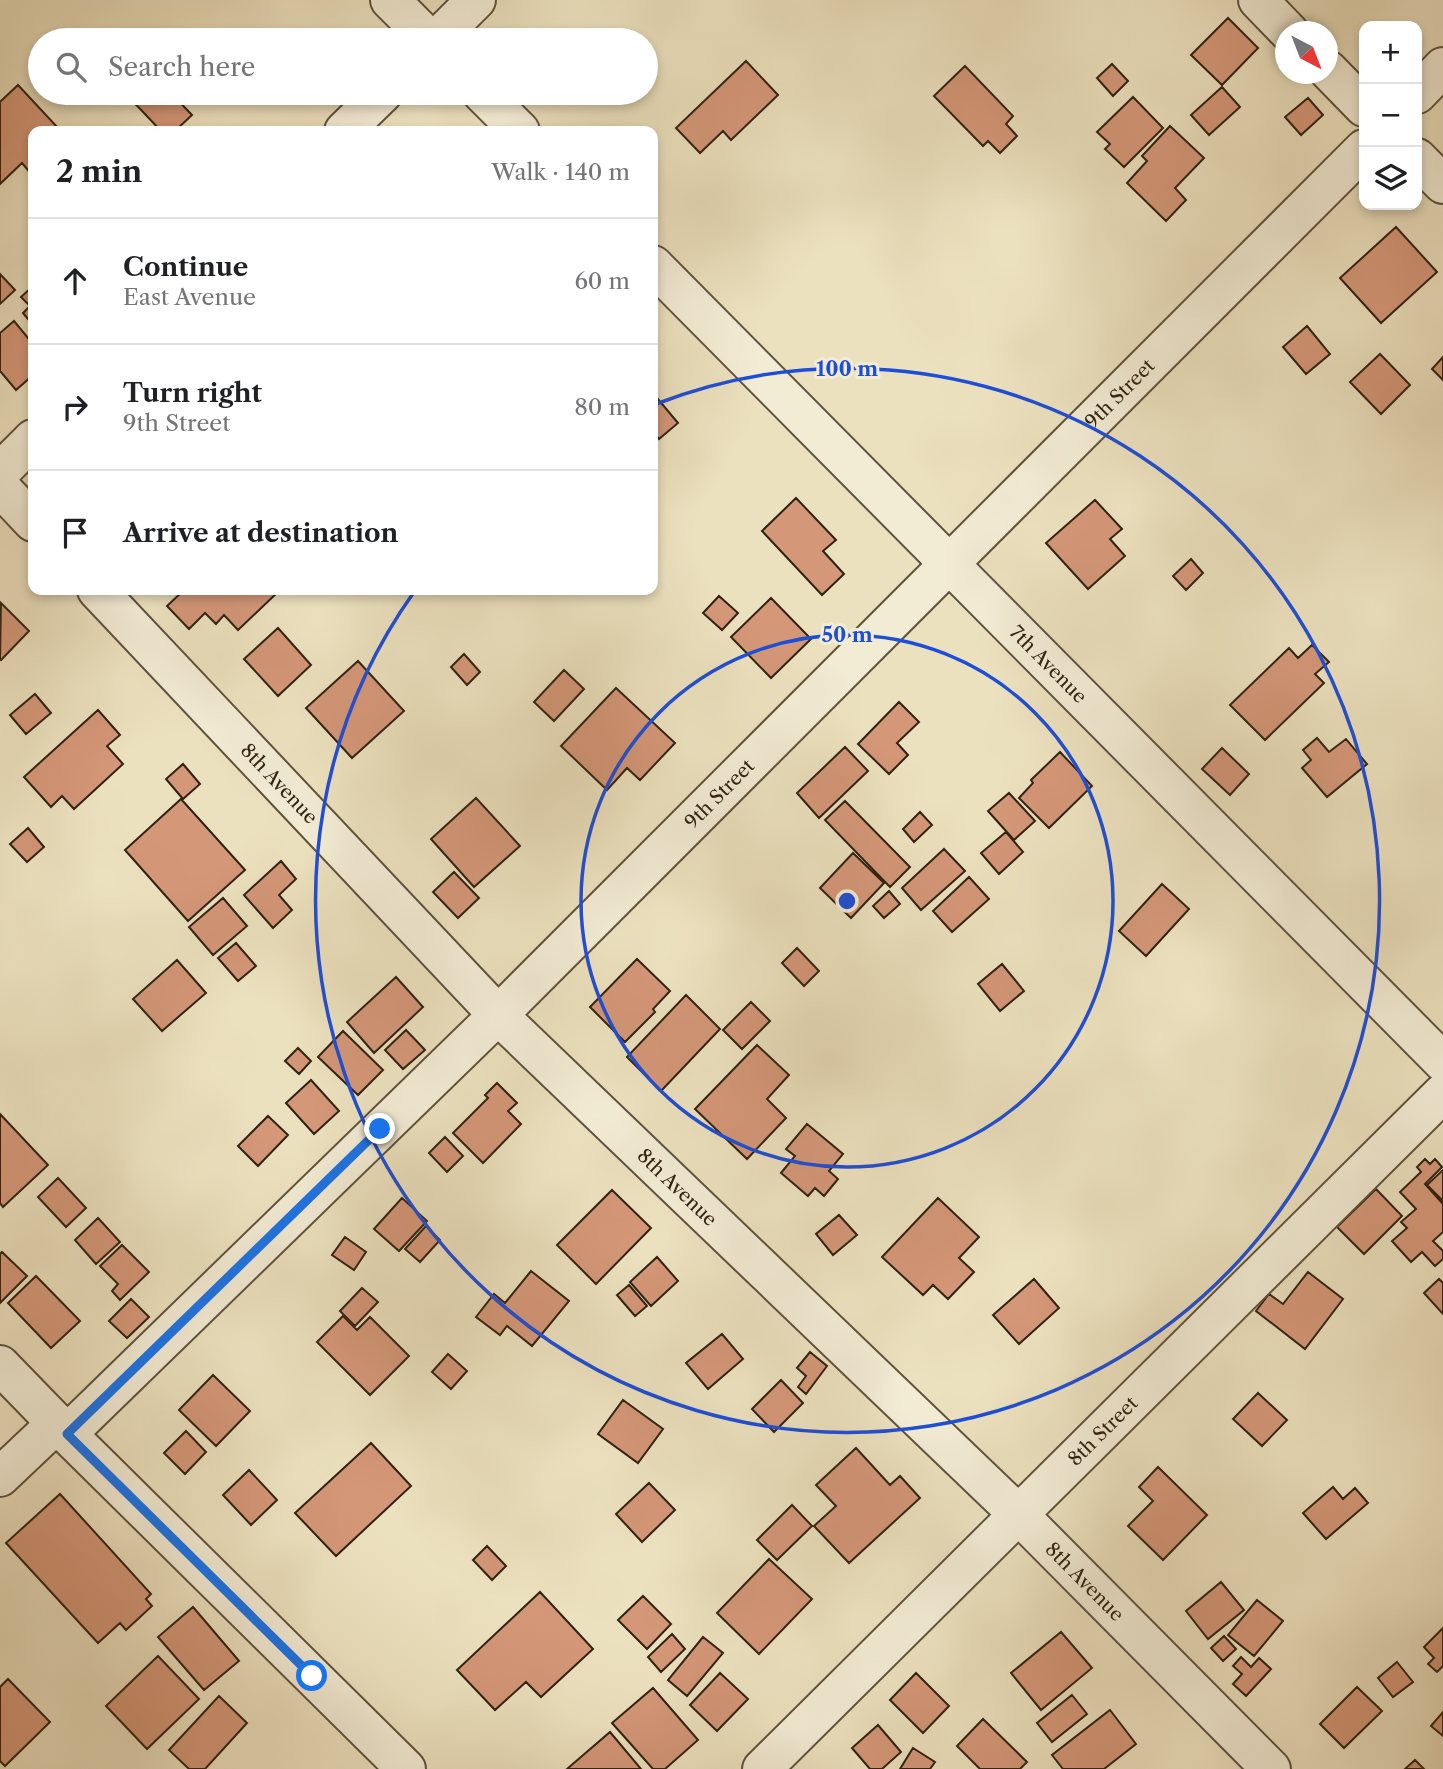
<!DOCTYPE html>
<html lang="en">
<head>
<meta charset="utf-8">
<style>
	body { margin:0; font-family:"Libre Caslon Text",serif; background:#f2f2f2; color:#202124 }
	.controls { position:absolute; right:21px; top:21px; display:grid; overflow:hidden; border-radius:14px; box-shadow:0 4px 10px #0003 }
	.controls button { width:63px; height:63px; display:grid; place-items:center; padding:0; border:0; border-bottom:2px solid #e0e0e0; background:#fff; color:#202124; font:35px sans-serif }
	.compass { position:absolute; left:1275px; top:21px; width:63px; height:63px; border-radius:50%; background:#fff; box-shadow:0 4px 10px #0003; rotate:138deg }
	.stop { position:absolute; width:21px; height:21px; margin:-16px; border:5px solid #1a73e8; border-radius:50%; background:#fff }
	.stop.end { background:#1a73e8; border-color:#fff; box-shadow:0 2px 7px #0008 }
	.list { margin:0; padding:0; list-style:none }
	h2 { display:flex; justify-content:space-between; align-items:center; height:91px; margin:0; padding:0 28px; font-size:30px }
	h2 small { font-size:23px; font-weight:400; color:#757577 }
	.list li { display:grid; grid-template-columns:46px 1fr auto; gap:21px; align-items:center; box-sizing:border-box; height:126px; padding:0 28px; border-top:2px solid #e0e0e0 }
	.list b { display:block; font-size:26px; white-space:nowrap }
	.list p { margin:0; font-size:23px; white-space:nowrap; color:#757577 }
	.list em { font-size:23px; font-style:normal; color:#757577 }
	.icon { flex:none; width:38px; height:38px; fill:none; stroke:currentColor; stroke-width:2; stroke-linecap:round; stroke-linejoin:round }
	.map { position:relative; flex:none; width:1443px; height:1769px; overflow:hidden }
	.search { position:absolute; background:#fff; box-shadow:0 4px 10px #0003; left:28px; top:28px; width:630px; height:77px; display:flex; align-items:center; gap:18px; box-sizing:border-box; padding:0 24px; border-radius:38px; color:#757577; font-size:26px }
	.panel { position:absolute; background:#fff; box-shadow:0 4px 10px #0003; left:28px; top:126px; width:630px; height:469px; border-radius:14px }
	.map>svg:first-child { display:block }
	.building { fill:#d49778; stroke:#302212; stroke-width:2 }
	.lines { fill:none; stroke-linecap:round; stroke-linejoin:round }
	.minor-casing { stroke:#5f523d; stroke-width:42 }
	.minor { stroke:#f3ecd5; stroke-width:38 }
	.route { stroke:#1a73e8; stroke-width:9 }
	.ring { fill:none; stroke:#1d4ed8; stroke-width:3.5 }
	.labels { text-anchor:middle; stroke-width:6; stroke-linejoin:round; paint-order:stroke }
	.street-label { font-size:19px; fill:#302212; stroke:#f3ecd5 }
	.centre { fill:#1d4ed8; stroke:#f3ecd5; stroke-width:3.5 }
	.ring-label { font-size:21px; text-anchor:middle; font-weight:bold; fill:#1d4ed8; stroke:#f3ecd5; stroke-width:6; stroke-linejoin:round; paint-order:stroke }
</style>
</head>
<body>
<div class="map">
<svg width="1443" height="1769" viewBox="0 0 1443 1769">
	<rect width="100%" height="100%" fill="#ece1bf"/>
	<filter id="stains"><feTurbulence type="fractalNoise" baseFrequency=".00286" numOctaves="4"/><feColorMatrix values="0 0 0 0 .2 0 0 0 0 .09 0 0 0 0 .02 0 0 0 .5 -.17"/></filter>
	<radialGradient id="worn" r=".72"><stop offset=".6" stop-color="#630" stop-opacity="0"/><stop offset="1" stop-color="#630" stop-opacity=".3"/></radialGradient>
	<path class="building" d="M1228 18 1258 48 1222 85 1191 55Z
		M746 61 778 95 731 140 723 131 700 153 676 128Z
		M1112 64 1128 81 1113 96 1097 78Z
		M965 66 1013 116 1006 124 1017 136 1000 153 988 141 983 146 934 96Z
		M18 85 59 129 56 131H33V176L22 163 0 184V102Z
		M1222 87 1240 107 1209 135 1191 115Z
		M125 93H171L192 115 175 131H161Z
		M1133 97 1163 128 1124 167 1105 149 1110 144 1097 132Z
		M1308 98 1323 115 1301 135 1285 117Z
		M1170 126 1204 158 1175 188 1186 200 1166 221 1127 183 1147 161 1142 156Z
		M1396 227 1437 272 1381 323 1340 278Z
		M0 274 15 290 0 304Z
		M33 286V325L23 313 30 306 21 297Z
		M14 321 33 344V375L16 390 0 371V333Z
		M1307 326 1330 354 1306 374 1283 347Z
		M1380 354 1410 385 1381 414 1350 382Z
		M1443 357V380L1432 369Z
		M657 398 678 423 659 439 653 431V401Z
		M796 498 836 540 823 551 844 574 822 595 762 531Z
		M1095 500 1122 529 1110 539 1125 556 1088 589 1046 543Z
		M1191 559 1203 573 1186 590 1173 576Z
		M184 590H280L238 630 224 615 216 624 205 613 189 629 167 606Z
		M719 596 738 613 722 630 703 613Z
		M771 598 811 639 771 678 731 637Z
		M1 603 29 631 1 660 0 659Z
		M278 628 311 665 278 696 244 659Z
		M1312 645 1329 662 1315 674 1324 683 1265 740 1230 705 1289 648 1298 658Z
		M464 654 480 672 467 685 451 667Z
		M358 661 404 711 352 758 306 708Z
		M564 670 584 689 554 721 534 702Z
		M616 688 675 743 640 780 627 768 607 790 561 746Z
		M35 694 51 713 26 734 10 715Z
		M899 702 919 722 897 743 908 755 889 774 858 744Z
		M98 710 120 735 107 746 123 764 74 809 62 796 51 807 24 777Z
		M1317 738 1329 752 1346 739 1367 764 1327 797 1302 768 1311 760 1303 750Z
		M845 747 868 771 819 818 797 793Z
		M1222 748 1249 774 1230 795 1202 769Z
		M1060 752 1092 786 1049 828 1019 798 1033 783 1031 780Z
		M183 764 200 784 183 799 166 779Z
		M1009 793 1035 821 1014 840 988 811Z
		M476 798 520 846 474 887 431 839Z
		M181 799 245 870 188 921 125 850Z
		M845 801 910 867 890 887 825 820Z
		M920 812 932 825 914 842 903 829Z
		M28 828 44 847 27 862 10 844Z
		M1006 832 1023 852 999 874 981 853Z
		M944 849 965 871 921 910 902 888Z
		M853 853 884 883 851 918 820 888Z
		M281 861 296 879 279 895 292 910 273 928 244 895Z
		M454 872 479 898 458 918 433 892Z
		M969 877 989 899 952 932 933 911Z
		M1162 884 1189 909 1146 956 1119 931Z
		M889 891 900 904 884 918 873 906Z
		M223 898 247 926 213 955 189 927Z
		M236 943 256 966 238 981 218 958Z
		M797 948 819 971 804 986 782 963Z
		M637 959 670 991 653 1009 655 1012 625 1042 590 1007Z
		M177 960 206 993 162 1031 133 999Z
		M1002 964 1024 991 1000 1011 978 984Z
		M396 977 423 1007 374 1053 347 1022Z
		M686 995 720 1029 661 1091 627 1057Z
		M751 1002 770 1021 742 1049 723 1030Z
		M406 1030 425 1050 403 1069 385 1050Z
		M343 1031 383 1070 358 1095 318 1057Z
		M757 1045 789 1075 767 1099 786 1118 747 1159 695 1109Z
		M298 1048 311 1061 299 1074 285 1061Z
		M311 1080 339 1111 314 1134 286 1103Z
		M497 1083 517 1103 508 1111 521 1124 483 1163 453 1133 488 1098 485 1095Z
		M0 1114 48 1165 3 1207 0 1203Z
		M268 1116 288 1135 258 1166 238 1146Z
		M807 1124 843 1154 829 1171 838 1179 824 1196 815 1188 808 1196 781 1173 795 1156 786 1149Z
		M445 1137 463 1156 447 1172 429 1153Z
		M1425 1159 1430 1164 1435 1159 1442 1167 1425 1184 1443 1204V1232L1433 1241 1443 1251V1259L1435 1266 1422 1252 1411 1262 1392 1241 1407 1228 1401 1222 1416 1209 1400 1192 1421 1172 1417 1167Z
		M1443 1170V1201L1427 1185Z
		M58 1178 86 1208 66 1227 38 1197Z
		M1376 1189 1402 1216 1364 1254 1337 1227Z
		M612 1190 651 1228 596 1284 557 1245Z
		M402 1198 427 1221 399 1251 374 1229Z
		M938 1198 979 1237 959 1258 974 1272 948 1299 933 1285 923 1295 882 1257Z
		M839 1215 857 1235 833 1255 816 1234Z
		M98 1218 120 1242 96 1264 75 1240Z
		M426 1226 440 1240 420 1262 405 1249Z
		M345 1237 366 1252 354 1270 332 1255Z
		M122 1245 149 1272 120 1300 112 1291 118 1284 100 1266Z
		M2 1252 27 1276 0 1303V1254Z
		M657 1257 678 1281 651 1306 630 1282Z
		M531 1271 569 1301 532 1346 507 1326 500 1335 476 1317 494 1294 505 1303Z
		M1308 1272 1343 1299 1305 1349 1256 1311 1269 1294 1283 1304Z
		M36 1276 80 1321 51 1348 8 1303Z
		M1034 1279 1059 1308 1019 1344 993 1315Z
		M1439 1279 1443 1283V1314L1424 1293Z
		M629 1285 647 1306 635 1316 617 1295Z
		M362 1288 378 1302 355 1326 340 1311Z
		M131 1299 149 1317 127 1338 109 1321Z
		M343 1316 357 1330 370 1317 409 1356 370 1395 317 1342Z
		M722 1334 743 1359 708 1389 686 1363Z
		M810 1352 827 1366 806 1394 798 1387 806 1376 797 1368Z
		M448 1354 467 1371 451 1389 432 1372Z
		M213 1375 250 1411 216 1446 179 1410Z
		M781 1380 803 1403 774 1432 752 1409Z
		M1258 1393 1287 1420 1262 1446 1233 1419Z
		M623 1400 663 1429 638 1463 598 1434Z
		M186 1431 206 1452 185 1474 164 1453Z
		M371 1443 411 1486 336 1556 295 1513Z
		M856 1448 890 1485 900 1476 920 1498 849 1563 814 1526 836 1506 816 1485Z
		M1158 1467 1207 1515 1163 1560 1128 1526 1153 1501 1139 1487Z
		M249 1470 277 1500 251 1525 223 1495Z
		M649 1483 675 1510 642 1542 616 1514Z
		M1333 1487 1343 1499 1355 1488 1368 1503 1326 1539 1303 1513Z
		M60 1494 151 1594 146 1599 152 1606 126 1630 120 1623 98 1643 6 1543Z
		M792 1505 812 1526 777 1560 757 1540Z
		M487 1546 506 1566 492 1580 473 1560Z
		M769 1559 812 1599 759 1654 717 1613Z
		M1221 1582 1244 1610 1208 1639 1186 1611Z
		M540 1592 593 1649 541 1697 526 1682 495 1710 457 1670Z
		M643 1596 671 1624 647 1649 618 1620Z
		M1257 1600 1283 1621 1254 1656 1228 1635Z
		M193 1607 239 1661 204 1690 158 1637Z
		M1443 1628V1666L1437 1672 1428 1664 1434 1658 1424 1647Z
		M1061 1632 1092 1668 1041 1710 1011 1673Z
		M672 1634 685 1649 661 1672 648 1657Z
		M1224 1636 1236 1649 1223 1661 1211 1648Z
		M703 1637 723 1653 687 1696 668 1680Z
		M158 1656 199 1699 147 1749 106 1706Z
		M1241 1657 1251 1667 1259 1658 1271 1669 1246 1696 1233 1684 1242 1674 1233 1666Z
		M1397 1662 1413 1682 1393 1697 1378 1678Z
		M720 1673 748 1699 717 1731 690 1705Z
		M916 1673 949 1706 923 1733 890 1700Z
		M8 1679 50 1722 5 1766 0 1761V1687Z
		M1357 1687 1382 1711 1344 1748 1320 1724Z
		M653 1688 698 1740 665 1769H653L612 1723Z
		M1072 1695 1087 1714 1052 1742 1037 1723Z
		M219 1696 247 1723 205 1769H189L169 1750Z
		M1110 1710 1136 1744 1104 1769H1063L1052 1755Z
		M1443 1712V1736L1431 1726Z
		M983 1719 1027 1762 1020 1769H980L957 1746Z
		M878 1725 901 1752 882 1769H870L852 1748Z
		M610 1732 641 1769H567Z
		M913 1748 935 1762 930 1769H900Z
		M1415 1760 1424 1769H1405Z"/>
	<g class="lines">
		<g class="minor-casing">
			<g id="minor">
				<path d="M390 0 430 40"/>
				<path d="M1258 0 1289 32"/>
				<path d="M436 40 476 0"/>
				<path d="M1328 70 1364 107"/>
				<path d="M482 93 520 131"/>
				<path d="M1417 94 1443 67"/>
				<path d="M344 131 383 93"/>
				<path d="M1417 158 1443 184"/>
				<path id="s1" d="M653 265 1443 1062"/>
				<path d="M0 472 33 439"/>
				<path d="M0 487 33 522"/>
				<path id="s2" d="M97 590 498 1015 1018 1514 1271 1769"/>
				<path d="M0 1365 67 1434 406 1769"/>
				<path id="s3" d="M67 1434 498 1015 1364 149"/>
				<path d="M0 1477 57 1423"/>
				<path id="s4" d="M762 1769 1443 1093"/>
			</g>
		</g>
		<use href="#minor" class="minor"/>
	</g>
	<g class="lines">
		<path class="route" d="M312 1676 67 1434 380 1129"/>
	</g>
	<g class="ring">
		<circle cx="847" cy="901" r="266"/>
		<path d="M656 404A532 532 0 1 1 414 592"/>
	</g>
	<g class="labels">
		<g class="street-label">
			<text dy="7" stroke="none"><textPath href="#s3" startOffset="1480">9th Street</textPath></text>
			<text dy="7" stroke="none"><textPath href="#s1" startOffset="562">7th Avenue</textPath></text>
			<text dy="7" stroke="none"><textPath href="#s2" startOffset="266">8th Avenue</textPath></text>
			<text dy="7" stroke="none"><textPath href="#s3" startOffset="914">9th Street</textPath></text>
			<text dy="7" stroke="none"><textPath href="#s2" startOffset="833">8th Avenue</textPath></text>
			<text dy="7" stroke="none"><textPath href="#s4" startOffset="480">8th Street</textPath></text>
			<text dy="7" stroke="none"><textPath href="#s2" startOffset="1400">8th Avenue</textPath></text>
		</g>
	</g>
	<circle cx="847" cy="901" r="10" class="centre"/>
	<g class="ring-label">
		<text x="847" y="376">100 m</text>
		<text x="847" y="642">50 m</text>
	</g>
	<rect width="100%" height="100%" filter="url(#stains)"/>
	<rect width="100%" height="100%" fill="url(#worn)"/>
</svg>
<div class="controls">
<button>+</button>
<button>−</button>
<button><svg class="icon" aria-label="layers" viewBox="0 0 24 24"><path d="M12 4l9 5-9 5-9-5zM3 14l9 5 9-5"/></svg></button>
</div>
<svg class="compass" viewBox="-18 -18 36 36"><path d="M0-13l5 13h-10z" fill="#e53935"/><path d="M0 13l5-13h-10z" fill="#757577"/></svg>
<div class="stop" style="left:312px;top:1676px"></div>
<div class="stop end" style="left:380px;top:1129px"></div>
<div class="search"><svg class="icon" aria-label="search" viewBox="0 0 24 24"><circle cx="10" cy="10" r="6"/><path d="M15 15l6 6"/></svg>Search here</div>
<section class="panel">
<h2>2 min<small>Walk · 140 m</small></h2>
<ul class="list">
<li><svg class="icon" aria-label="ahead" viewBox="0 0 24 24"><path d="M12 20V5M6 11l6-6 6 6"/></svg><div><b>Continue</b><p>East Avenue</p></div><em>60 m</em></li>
<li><svg class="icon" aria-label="right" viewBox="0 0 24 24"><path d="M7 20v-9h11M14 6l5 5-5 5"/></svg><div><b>Turn right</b><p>9th Street</p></div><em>80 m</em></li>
<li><svg class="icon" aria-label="arrive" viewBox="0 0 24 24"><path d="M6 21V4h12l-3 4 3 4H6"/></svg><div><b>Arrive at destination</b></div></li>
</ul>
</section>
</div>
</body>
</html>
